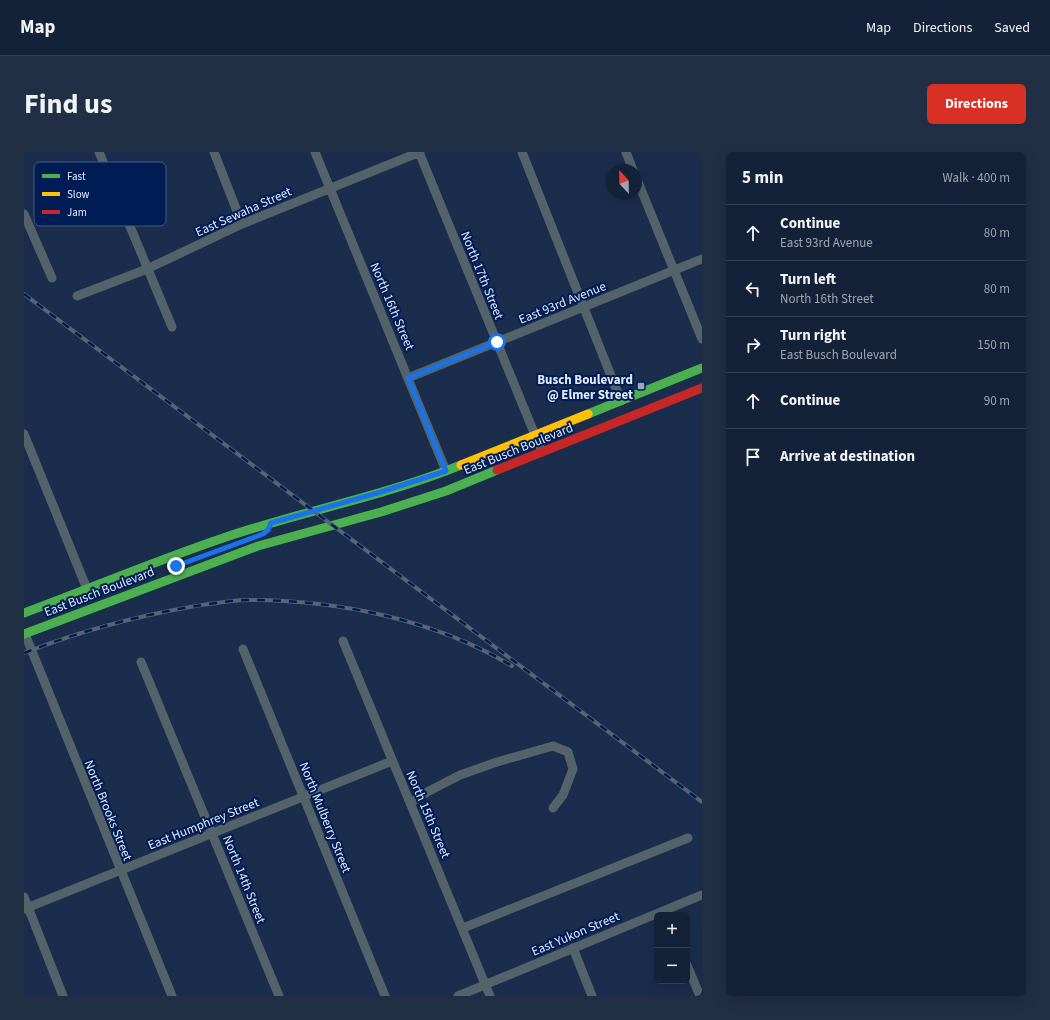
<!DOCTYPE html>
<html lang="en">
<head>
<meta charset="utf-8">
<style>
	body { margin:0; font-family:"Source Sans 3",sans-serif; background:#212f44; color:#f1f3f6 }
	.controls { position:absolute; right:12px; bottom:12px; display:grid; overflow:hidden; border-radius:6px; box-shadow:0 4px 16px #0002 }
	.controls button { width:36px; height:36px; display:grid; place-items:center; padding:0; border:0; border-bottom:1px solid #333f53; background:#142239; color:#f1f3f6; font:20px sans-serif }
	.compass { position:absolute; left:582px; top:12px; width:36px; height:36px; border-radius:50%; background:#142239; box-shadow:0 4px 16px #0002; rotate:338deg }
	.stop { position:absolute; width:12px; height:12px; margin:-9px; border:3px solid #1a73e8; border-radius:50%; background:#fff }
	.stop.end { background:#1a73e8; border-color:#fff; box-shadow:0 1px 4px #0008 }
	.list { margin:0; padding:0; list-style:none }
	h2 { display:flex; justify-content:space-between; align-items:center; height:52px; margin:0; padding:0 16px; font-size:17px }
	h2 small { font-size:13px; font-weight:400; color:#9da4ae }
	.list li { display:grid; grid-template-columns:26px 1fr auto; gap:12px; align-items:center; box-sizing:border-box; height:56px; padding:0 16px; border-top:1px solid #333f53 }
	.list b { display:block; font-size:15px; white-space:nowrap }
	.list p { margin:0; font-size:13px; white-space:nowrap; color:#9da4ae }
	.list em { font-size:13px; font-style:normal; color:#9da4ae }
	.icon { flex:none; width:22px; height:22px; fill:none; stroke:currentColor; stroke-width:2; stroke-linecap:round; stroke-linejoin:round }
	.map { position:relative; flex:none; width:678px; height:844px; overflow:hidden; border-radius:6px }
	header { display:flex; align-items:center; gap:24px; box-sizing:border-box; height:56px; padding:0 20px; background:#142239; border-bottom:1px solid #333f53 }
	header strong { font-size:19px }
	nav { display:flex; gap:22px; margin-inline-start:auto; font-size:14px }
	.intro { display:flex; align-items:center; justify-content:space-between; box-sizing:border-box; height:96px; padding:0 24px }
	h1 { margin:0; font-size:28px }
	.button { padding:10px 18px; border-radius:6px; background:#d93025; color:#fff; font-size:14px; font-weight:700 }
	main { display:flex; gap:24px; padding:0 24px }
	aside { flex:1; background:#142239; border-radius:6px; box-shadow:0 4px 16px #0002 }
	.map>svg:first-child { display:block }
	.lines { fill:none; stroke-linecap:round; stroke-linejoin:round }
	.street { stroke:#54636a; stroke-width:9 }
	.fast { stroke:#4caf50; stroke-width:9 }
	.slow { stroke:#ffc107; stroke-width:9 }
	.jam { stroke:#c62828; stroke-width:9 }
	.rail-casing { stroke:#576571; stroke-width:4 }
	.rail { stroke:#001c55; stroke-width:2.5; stroke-dasharray:8; stroke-linecap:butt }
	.route { stroke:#1a73e8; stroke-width:5 }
	.poi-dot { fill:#9ba8bc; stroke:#001c55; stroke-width:1.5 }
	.labels { text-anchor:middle; stroke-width:4; stroke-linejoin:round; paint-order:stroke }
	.street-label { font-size:13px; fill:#e1eaf8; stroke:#001c55 }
	.poi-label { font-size:13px; font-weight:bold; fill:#e1eaf8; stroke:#001c55; text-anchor:end }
	.key { fill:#001c55; stroke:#445a86; stroke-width:1 }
	.key-label { font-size:11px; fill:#e1eaf8 }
</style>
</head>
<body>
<header>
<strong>Map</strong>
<nav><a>Map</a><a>Directions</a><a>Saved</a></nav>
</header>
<div class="intro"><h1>Find us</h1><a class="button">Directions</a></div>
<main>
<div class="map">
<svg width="678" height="844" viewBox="0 0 678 844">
	<rect width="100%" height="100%" fill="#1a2d4c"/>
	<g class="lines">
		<path class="street" d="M75 0 148 175
			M190 0 218 72
			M291 0 422 319
			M395 0 518 300
			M498 0 597 249
			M602 0 609 18
			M612 25 678 187
			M0 62 28 126
			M53 144 123 117 218 72 396 0
			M384 226 678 107
			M0 282 63 437
			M1 482 148 844
			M319 489 466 844
			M219 497 361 844
			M117 510 255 844
			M386 651 405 639 436 623 473 610 529 594 544 600 549 617 539 643 529 656
			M0 745 39 844
			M0 757 368 609
			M439 776 664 686
			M549 796 568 844
			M663 813 676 844
			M434 844 678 743"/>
		<path class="fast" d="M564 262 678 216
			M0 461C67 436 134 408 202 385 279 359 361 344 437 313
			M0 482 234 394 357 360 422 339 473 318"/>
		<path class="slow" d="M437 313 564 262"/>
		<path class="jam" d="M473 318 678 236"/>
		<g class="rail-casing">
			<path id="rail" d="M0 142 678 650
				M0 501C54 480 108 465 166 455 185 452 206 448 226 448 314 448 412 468 488 514"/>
		</g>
		<use href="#rail" class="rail"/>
	</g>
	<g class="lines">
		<path class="route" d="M152 414 239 382 244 378 247 371 357 340 422 319 384 226 473 190"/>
	</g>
	<rect class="poi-dot" x="613" y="230" width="8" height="8" rx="2"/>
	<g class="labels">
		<g class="street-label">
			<text transform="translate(219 59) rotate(-24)" y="5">East Sewaha Street</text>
			<text transform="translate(459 123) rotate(68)" y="5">North 17th Street</text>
			<text transform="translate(538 150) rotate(-22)" y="5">East 93rd Avenue</text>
			<text transform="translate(369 154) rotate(67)" y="5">North 16th Street</text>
			<text transform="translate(494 296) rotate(-22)" y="5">East Busch Boulevard</text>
			<text transform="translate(75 439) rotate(-21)" y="5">East Busch Boulevard</text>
			<text transform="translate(85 658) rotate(68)" y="5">North Brooks Street</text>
			<text transform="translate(405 662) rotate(67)" y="5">North 15th Street</text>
			<text transform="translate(302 665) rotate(68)" y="5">North Mulberry Street</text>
			<text transform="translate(179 671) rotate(-22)" y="5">East Humphrey Street</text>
			<text transform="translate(221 727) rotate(68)" y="5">North 14th Street</text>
			<text transform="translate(551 781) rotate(-23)" y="5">East Yukon Street</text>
		</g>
		<g class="poi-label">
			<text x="609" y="232">Busch Boulevard<tspan x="609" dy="15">@ Elmer Street</tspan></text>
		</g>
	</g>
	<rect x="10" y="10" width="132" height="64" rx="6" class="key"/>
	<rect x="18" y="22" width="18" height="4" fill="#4caf50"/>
	<rect x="18" y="40" width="18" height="4" fill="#ffc107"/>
	<rect x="18" y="58" width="18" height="4" fill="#c62828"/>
	<g class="key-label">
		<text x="43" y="28">Fast</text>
		<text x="43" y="46">Slow</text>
		<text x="43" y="64">Jam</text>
	</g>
</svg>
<div class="controls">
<button>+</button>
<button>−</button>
</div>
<svg class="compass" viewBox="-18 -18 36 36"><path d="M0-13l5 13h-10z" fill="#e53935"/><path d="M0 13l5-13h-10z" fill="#9da4ae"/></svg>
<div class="stop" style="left:473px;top:190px"></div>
<div class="stop end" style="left:152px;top:414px"></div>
</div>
<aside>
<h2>5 min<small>Walk · 400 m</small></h2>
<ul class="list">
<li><svg class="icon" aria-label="ahead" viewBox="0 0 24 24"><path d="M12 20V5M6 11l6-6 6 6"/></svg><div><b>Continue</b><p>East 93rd Avenue</p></div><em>80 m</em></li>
<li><svg class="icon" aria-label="left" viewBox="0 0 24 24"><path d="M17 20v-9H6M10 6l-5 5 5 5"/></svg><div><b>Turn left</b><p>North 16th Street</p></div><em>80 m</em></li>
<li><svg class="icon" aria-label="right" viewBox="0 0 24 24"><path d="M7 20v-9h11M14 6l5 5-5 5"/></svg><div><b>Turn right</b><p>East Busch Boulevard</p></div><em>150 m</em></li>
<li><svg class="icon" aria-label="ahead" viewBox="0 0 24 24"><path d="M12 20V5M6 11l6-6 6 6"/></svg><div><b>Continue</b></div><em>90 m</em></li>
<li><svg class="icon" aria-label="arrive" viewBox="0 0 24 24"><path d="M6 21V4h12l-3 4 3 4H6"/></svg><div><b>Arrive at destination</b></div></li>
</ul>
</aside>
</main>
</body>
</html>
